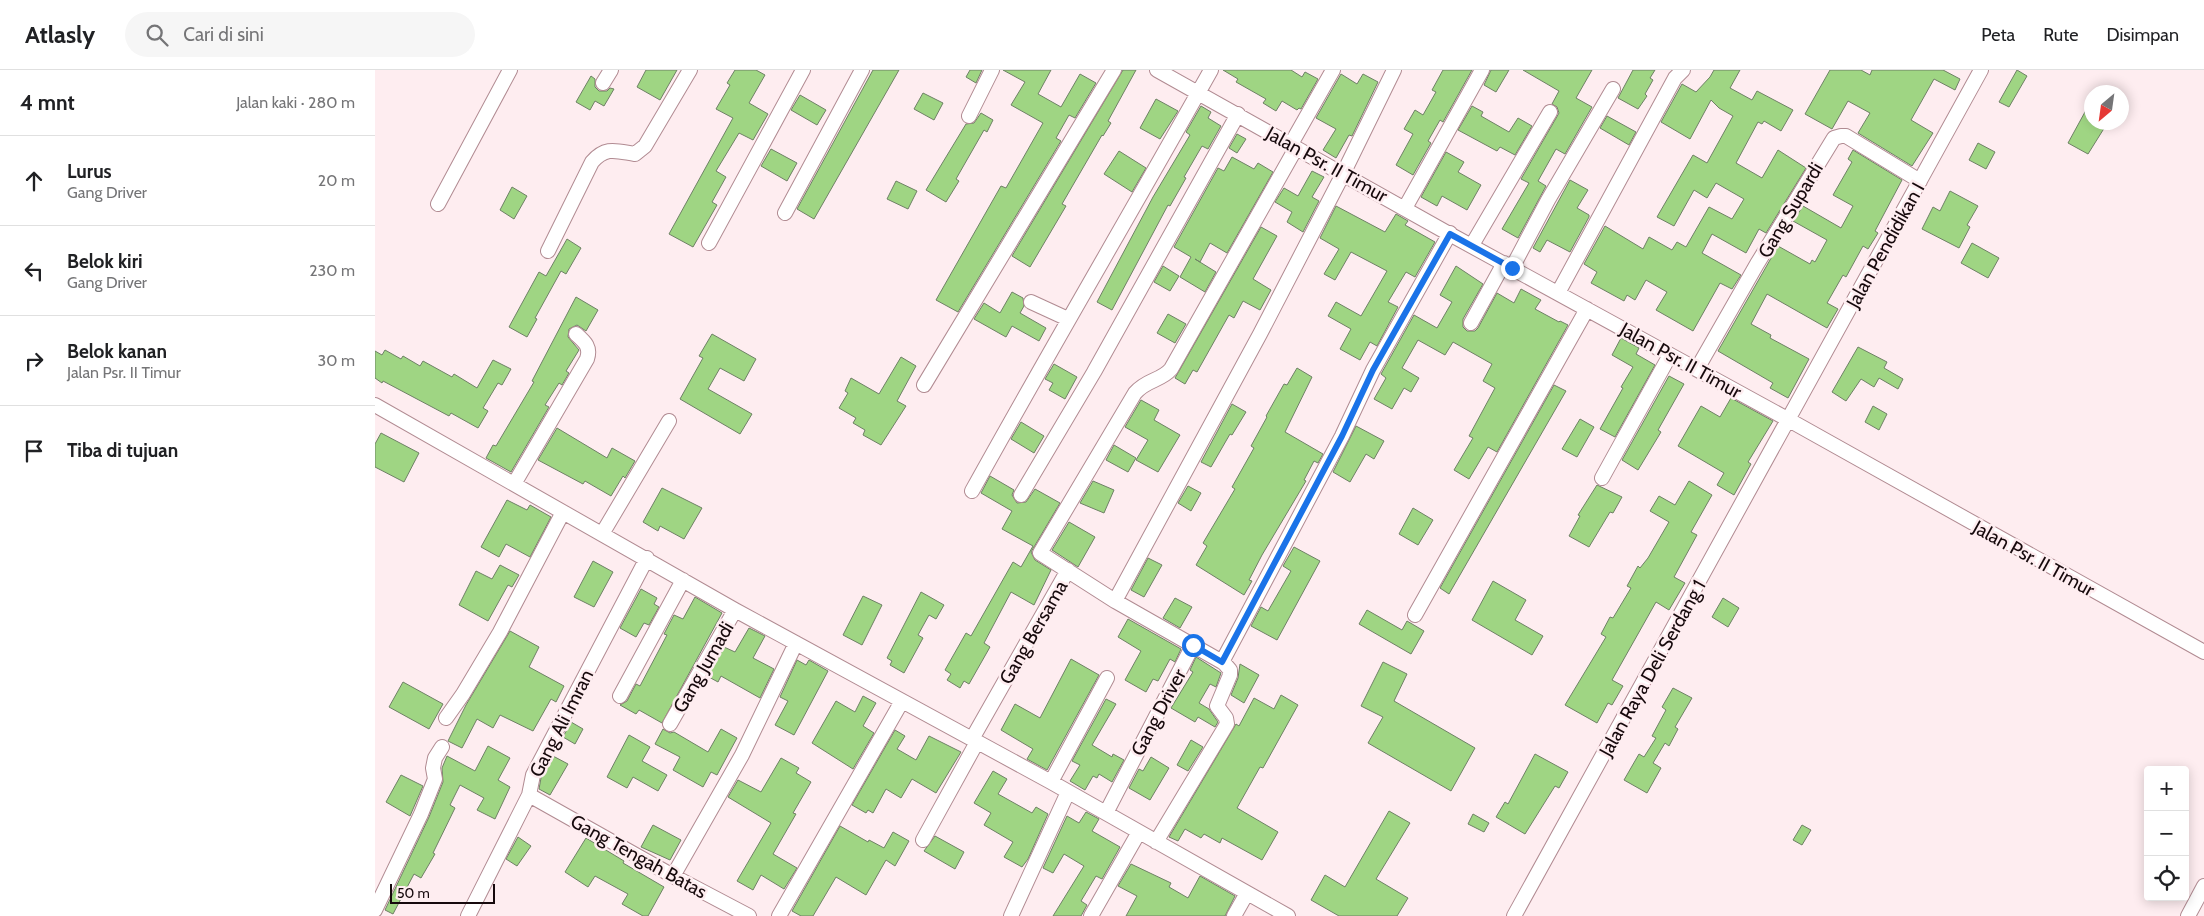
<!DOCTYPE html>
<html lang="id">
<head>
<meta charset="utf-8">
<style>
	body { margin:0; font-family:Cabin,sans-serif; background:#f6f6f6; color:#202124 }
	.controls { position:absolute; right:15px; bottom:15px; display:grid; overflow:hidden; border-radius:5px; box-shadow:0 2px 12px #0003 }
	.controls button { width:45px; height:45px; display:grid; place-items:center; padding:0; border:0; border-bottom:1px solid #e0e0e0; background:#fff; color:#202124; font:25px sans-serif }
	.compass { position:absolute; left:1709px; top:15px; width:45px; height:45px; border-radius:50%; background:#fff; box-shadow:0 2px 12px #0003; rotate:209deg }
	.scale { position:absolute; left:15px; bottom:12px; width:105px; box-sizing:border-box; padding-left:5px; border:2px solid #16090c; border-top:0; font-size:14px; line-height:18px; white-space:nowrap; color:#16090c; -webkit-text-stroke:4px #feedf0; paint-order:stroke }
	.stop { position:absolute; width:15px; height:15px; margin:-11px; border:4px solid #1a73e8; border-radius:50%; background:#fff }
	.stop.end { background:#1a73e8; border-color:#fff; box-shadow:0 1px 5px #0008 }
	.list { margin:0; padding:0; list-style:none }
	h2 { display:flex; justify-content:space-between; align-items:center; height:65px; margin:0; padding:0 20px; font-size:21px }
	h2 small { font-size:16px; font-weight:400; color:#757577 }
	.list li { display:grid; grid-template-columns:32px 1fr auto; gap:15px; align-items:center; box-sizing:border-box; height:90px; padding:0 20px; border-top:1px solid #e0e0e0 }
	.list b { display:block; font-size:19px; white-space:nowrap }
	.list p { margin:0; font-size:16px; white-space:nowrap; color:#757577 }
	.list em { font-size:16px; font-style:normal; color:#757577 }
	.icon { flex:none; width:28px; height:28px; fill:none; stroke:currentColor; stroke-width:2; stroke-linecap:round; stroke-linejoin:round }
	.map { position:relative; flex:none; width:1829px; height:846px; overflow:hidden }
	header { display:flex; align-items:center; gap:30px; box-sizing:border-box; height:70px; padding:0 25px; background:#fff; border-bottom:1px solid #e0e0e0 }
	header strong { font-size:24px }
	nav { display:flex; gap:28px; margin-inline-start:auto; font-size:18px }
	.search { width:350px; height:45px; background:#f6f6f6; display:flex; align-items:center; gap:12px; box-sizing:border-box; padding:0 18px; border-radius:28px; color:#757577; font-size:19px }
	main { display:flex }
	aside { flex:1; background:#fff }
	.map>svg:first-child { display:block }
	.building { fill:#9fd583; stroke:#6e8165 }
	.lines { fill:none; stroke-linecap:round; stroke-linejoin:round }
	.street-casing { stroke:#b18b92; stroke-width:16 }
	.street { stroke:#fff; stroke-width:14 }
	.route { stroke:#1a73e8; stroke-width:6 }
	.labels { text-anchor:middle; stroke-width:5; stroke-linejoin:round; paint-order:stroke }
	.street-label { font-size:19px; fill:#16090c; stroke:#feedf0 }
</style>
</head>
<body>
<header>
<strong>Atlasly</strong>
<div class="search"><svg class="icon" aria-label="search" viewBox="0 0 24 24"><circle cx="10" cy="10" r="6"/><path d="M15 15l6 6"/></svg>Cari di sini</div>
<nav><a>Peta</a><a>Rute</a><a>Disimpan</a></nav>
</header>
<main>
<aside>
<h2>4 mnt<small>Jalan kaki · 280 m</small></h2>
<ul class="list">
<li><svg class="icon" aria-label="ahead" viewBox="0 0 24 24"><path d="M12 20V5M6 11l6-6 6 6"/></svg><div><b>Lurus</b><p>Gang Driver</p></div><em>20 m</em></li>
<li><svg class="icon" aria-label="left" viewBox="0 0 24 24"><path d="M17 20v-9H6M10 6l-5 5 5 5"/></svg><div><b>Belok kiri</b><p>Gang Driver</p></div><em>230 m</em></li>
<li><svg class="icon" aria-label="right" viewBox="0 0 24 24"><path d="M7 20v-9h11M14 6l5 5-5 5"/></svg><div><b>Belok kanan</b><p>Jalan Psr. II Timur</p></div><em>30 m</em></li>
<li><svg class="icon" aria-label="arrive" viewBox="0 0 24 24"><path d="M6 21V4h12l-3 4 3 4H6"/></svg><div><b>Tiba di tujuan</b></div></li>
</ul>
</aside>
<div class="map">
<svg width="1829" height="846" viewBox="0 0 1829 846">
	<rect width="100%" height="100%" fill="#feedf0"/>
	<path class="building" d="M271 0H302L285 30 262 17Z
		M360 0H381L390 5 374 33 393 44 378 70 364 63 341 101 351 107 337 132 342 135 318 177 294 164 358 48 341 39 355 15 352 13Z
		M498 0H524L439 149 422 139Z
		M595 0H607L601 13 591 7Z
		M628 0H676L663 24 686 37 705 4 721 13 700 48 694 45 681 68 686 71 583 242 561 230 626 116 631 118 668 53 636 35 650 12Z
		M748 0H761L733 51 736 53 728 66 727 65 687 134 691 136 655 197 637 186Z
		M848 0H916L927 7 930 2 943 9 926 39 924 38 922 40 907 31 901 41 888 33 891 29 861 12 863 9Z
		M1068 0H1097L1068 52 1065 50 1053 71 1056 73 1038 105 1021 95 1038 64 1029 59 1040 40 1048 45 1061 22 1057 20Z
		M1116 0H1134L1121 22 1109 15Z
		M1148 0H1217L1201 28 1217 37 1190 84 1181 79 1163 111 1171 116 1143 168 1127 159 1154 113 1146 109 1184 43 1182 37 1177 34 1184 21Z
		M1258 0H1280L1275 8 1278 10 1270 24 1272 26 1263 39 1243 28Z
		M1339 0H1365L1355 18 1377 30 1382 21 1418 40 1406 61 1389 51 1387 54 1383 52 1361 93 1387 108 1403 80 1431 98 1391 163 1384 159 1371 183 1337 164 1327 183 1366 205 1357 219 1345 213 1318 261 1281 240 1292 222 1271 210 1260 230 1252 225 1249 231 1216 213 1222 202 1209 194 1230 156 1268 179 1274 167 1297 180 1302 172 1311 177 1334 137 1357 149 1369 129 1341 113 1332 128 1319 120 1299 156 1282 147 1318 85 1332 93 1358 46 1344 38 1336 30 1315 69 1286 52 1307 14 1321 22 1335 7Z
		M1455 0H1486L1495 5 1497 0H1568L1585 9 1580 20 1559 9 1536 50 1558 63 1537 96 1483 63 1495 43 1473 31 1457 59 1430 44Z
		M1642 0 1652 6 1634 37 1624 32Z
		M966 4 982 14 988 4 1003 12 977 66 974 65 961 88 948 80 961 59 941 48Z
		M216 6 220 9V17L224 21H232L235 18 239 19 229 36 220 31 215 40 201 32Z
		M548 23 568 33 559 50 539 39Z
		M425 25 451 40 442 55 416 40Z
		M781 29 803 41 785 69 765 58Z
		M1716 31V52H1733L1713 84 1693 73Z
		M826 36 836 42 833 48 846 56 833 79 827 76 809 107 811 108 795 136 793 135 737 240 722 232 778 127 815 65 811 62Z
		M1097 36 1108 42 1106 46 1134 62 1143 48 1157 56 1140 85 1125 77 1122 81 1083 60Z
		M606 43 618 50 612 62 609 60 581 109 584 111 571 132 551 120 591 54 599 53Z
		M1232 46 1261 62 1254 75 1225 58Z
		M862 64 871 69 862 83 854 78Z
		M1603 73 1620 82 1611 99 1594 90Z
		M396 79 422 93 412 111 386 96Z
		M1478 80 1527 110 1500 161 1503 163 1493 179 1488 176 1471 207 1468 205 1452 233 1463 239 1452 258 1392 224 1376 254 1396 265 1395 268 1434 289 1413 328 1395 318 1398 313 1343 281 1403 176 1435 194 1437 190 1440 192 1452 170 1418 151 1428 136 1466 158 1478 136 1458 125 1477 92 1473 89Z
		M744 81 771 98 757 122 729 104Z
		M1071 82 1089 92 1083 102 1106 115 1092 140 1067 126 1062 136 1046 127Z
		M857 87 879 99 883 93 898 102 852 183 835 173 825 192 820 189 841 202 830 222 805 207 816 187 799 177 843 98 849 101Z
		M937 101 949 107 937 127 944 131 928 162 912 152 917 142 900 132 909 118 923 126Z
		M1195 110 1213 120 1202 138 1214 145V147L1195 182 1172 170 1165 182 1158 178Z
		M521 111 542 121 533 139 512 129Z
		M137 117 152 126 139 149 125 140Z
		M1575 121 1603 136 1592 155 1595 157 1584 178 1547 159 1558 137 1565 141Z
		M961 136 1010 162 1021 144 1033 151 1030 155 1060 172 1040 207 1031 202 1013 232 1023 237 1002 276 995 272 985 290 965 279 976 259 953 246 961 232 986 246 1012 201 976 182 960 210 949 204 964 179 945 168Z
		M886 157 902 166 878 209 896 220 885 240 868 231 859 248 854 245 822 302 818 300 810 314 800 308Z
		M192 169 206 178 191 204 186 201 160 248 162 249 152 267 134 257 164 202 171 206Z
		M1597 173 1624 188 1613 208 1586 193Z
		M788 196 804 206 795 221 779 212Z
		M1081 196 1108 214 1088 249V257L1092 261H1100L1103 258 1122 223 1139 233 1146 219 1166 230 1160 239 1184 252 1185 251 1193 255 1122 382 1113 377 1094 409 1079 400 1098 368 1094 366 1120 318 1108 311 1117 294 1078 272 1070 285 1043 270 1027 298 1044 308 1036 322 1029 318 1017 339 999 329 1011 308 1006 304 1039 245 1062 258 1077 232 1065 225Z
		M637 222 648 228 649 236 645 243 671 258 664 271 637 256 631 267 599 249 609 233 625 243Z
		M201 227 223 240 211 261 202 255 194 259 193 267 204 280 191 301 194 303 187 315 184 313 170 335 174 337 136 402 111 388 118 375 121 376 159 312 157 311Z
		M793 244 811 254 800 273 782 263Z
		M337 264 381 289 369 311 345 298 333 319 377 344 365 364 305 329 328 288 324 286Z
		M1246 268 1264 278 1261 284 1280 295 1240 367 1225 359 1248 318 1246 317 1258 297 1237 285Z
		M1483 277 1512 292 1509 298 1528 309 1523 319 1504 308 1499 317 1486 309 1471 331 1457 322Z
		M10 280 26 289 28 286 45 296 48 291 77 307 79 304 102 318 118 290 136 299 127 315 123 313 108 338 113 341 103 358 76 343 74 346 8 311 7 313 0 308V281L7 285Z
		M526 287 541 296 522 331 531 336 506 375 488 365 490 360 478 353 481 348 464 338 473 323 470 321 476 308 504 324Z
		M679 294 702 307 690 329 674 320 678 313 670 309Z
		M922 298 937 307 910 362 948 384 943 393 939 391 929 410 931 411 887 485 874 510 877 511 869 525 821 495 832 476 828 473 860 419 857 417 879 378 876 376 892 347 891 346 909 314 912 315Z
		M1294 306 1309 314 1283 360 1286 362 1263 400 1247 390Z
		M1179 315 1191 321 1074 524 1065 518Z
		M1356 328 1398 351 1373 392 1376 394 1359 425 1342 415 1349 403 1303 376 1326 336 1345 347Z
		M766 330 784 340 779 350 805 365 783 402 761 390 773 370 750 357Z
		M857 334 871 342 857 365 855 364 836 397 826 392Z
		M1498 336 1512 344 1504 360 1490 352Z
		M1205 349 1219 357 1202 387 1187 379Z
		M646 352 669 366 659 383 636 369Z
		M981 356 1009 371 999 389 991 384 975 412 958 402Z
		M182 358 232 388 237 378 260 391 250 408 248 406 236 426 210 411 208 414 163 390Z
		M6 363 44 383 29 412 0 397V374Z
		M739 375 761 388 753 402 731 390Z
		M615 406 639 420 637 425 642 433 651 432 660 419 685 433 656 482 660 490 676 500 659 535 636 522 609 573 615 577 594 614 589 611 585 618 572 610 576 604 570 600 591 563 596 566 638 492 646 497 658 476 627 459 637 441 606 423Z
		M718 411 739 420 729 443 705 433Z
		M1314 411 1337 425 1316 462 1322 465 1299 507 1310 513 1294 540 1281 532 1237 610 1248 616 1237 635 1233 633 1222 653 1190 635 1231 567 1226 564 1235 547 1238 548 1256 518 1252 516 1263 496 1265 498 1273 488 1294 452 1275 441 1284 426 1300 435Z
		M1222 415 1247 427 1238 443 1235 442 1214 477 1194 466 1205 446 1203 445Z
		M813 416 826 423 816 441 803 433Z
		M287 418 327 438 309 469 285 456 283 461 268 452Z
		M132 430 152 440 155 435 176 447 155 487 131 474 124 487 106 477Z
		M1038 438 1058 450 1043 475 1024 464Z
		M694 452 720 467 703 497 677 480Z
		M919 477 945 491 902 570 876 556 886 537 893 541 916 501 908 496Z
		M773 488 787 495 769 527 756 520Z
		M218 491 238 502 219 537 199 527Z
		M125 495 144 505 137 517 133 515 113 551 84 535 101 501 117 509Z
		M1118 511 1151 530 1140 550 1168 566 1157 585 1097 550Z
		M266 519 282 528 279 534 284 537 274 555 269 553 261 567 245 558Z
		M546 522 569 535 561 549 554 545 543 565 548 568 529 603 515 595 517 591 512 588Z
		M488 526 507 535 487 575 468 565Z
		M320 527 347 543 287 653 264 640 261 644 245 635 252 631 261 614 265 616 292 565 289 564 299 545 308 549Z
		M800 528 817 537 805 558 788 548Z
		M1348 528 1364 538 1353 557 1337 547Z
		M992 540 1027 560 1032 551 1049 561 1036 584 984 554Z
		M753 549 806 579 800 592 795 589 783 611 778 609 771 622 750 610 766 581 743 567Z
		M374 558 390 566 378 588 399 599 385 628 346 606 343 612 332 606 349 577 360 582Z
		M135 561 164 577 154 597 189 616 181 632 176 629 158 661 125 645 118 658 102 649 87 678 73 671 91 635Z
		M821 587 846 603 841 617 835 614 824 633 834 639 843 652 840 657 823 647 820 652 796 638 818 602 815 600Z
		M696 589 724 605 672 700 652 689 658 679 626 660 640 634 665 648Z
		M422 590 431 595 434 590 453 601 419 665 400 655 413 631 405 627Z
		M1008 592 1032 604 1019 631 1100 678 1076 721 993 673 1008 647 986 636Z
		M865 594 884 605 869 633 856 625 863 608Z
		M28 612 68 634 54 659 14 637Z
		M1298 618 1317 628 1300 657 1303 659 1294 676 1290 673 1278 693 1286 698 1272 723 1249 710 1264 684 1269 687 1281 668 1277 666 1291 640 1287 637Z
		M906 625 923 635 888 698 885 697 862 738 903 762 887 790 847 768 845 773 829 764 826 768 810 759 803 771 794 767 861 654 864 656 879 628 899 639Z
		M488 626 501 633 488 656 499 663 478 699 437 673 461 631 480 642Z
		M731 629 741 634 717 675 737 687 738 684 749 690 737 712 724 704 722 708 718 706 710 720 695 711 705 695 697 691Z
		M196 652 208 659 200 674 188 667Z
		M288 659 295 663 299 662 333 682 346 659 362 668 342 705 336 702 328 717 298 700 305 687 280 674Z
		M520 660 530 666 522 679 541 690 554 666 586 682 561 723 537 709 526 728 511 719 498 743 493 740 491 743 477 735Z
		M254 665 275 677 267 691 292 705 283 721 258 707 252 718 232 707Z
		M816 670 828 677 813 701 802 695Z
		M113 676 135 688 123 710 135 717 120 749 102 740 109 728 85 715 75 735 80 738 58 783 60 784 46 808 39 804 18 844 10 840 54 747 68 712 67 698 72 686 100 701Z
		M1160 684 1193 702 1184 718 1180 716 1150 764 1121 747 1130 732 1133 734Z
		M178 686 193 694 175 725 164 719 166 708Z
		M776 687 794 698 775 730 754 718 764 699 768 701Z
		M406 688 424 698 421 703 436 712 418 743 421 744 398 784 422 798 409 819 386 805 378 820 362 811 396 753 353 727 363 710 386 722Z
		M618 701 632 709 623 724 657 743 661 737 673 744 653 789 647 797 629 787 638 772 609 755 616 743 599 733Z
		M26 705 48 716 35 746 11 732Z
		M1014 741 1035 753 1001 809 1033 828 1022 846H964L936 830 950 805 970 817Z
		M711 742 724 749 717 761 745 777 727 809 721 806 706 831 712 835 706 846H678L709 796 689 784 678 803 668 798 692 746 704 753Z
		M1098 744 1114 753 1109 762 1093 754Z
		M278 755 306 770 295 790 266 777Z
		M1427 755 1436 760 1427 775 1418 770Z
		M465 756 493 772 494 770 509 778 518 762 534 771 520 796 511 790 491 825 461 807 438 846H426L417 841Z
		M560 766 589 782 580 799 549 781Z
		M143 767 156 776 142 796 131 789Z
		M211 768 249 791 248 793 289 817 273 846H268L247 834 253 824 220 806 213 817 190 802Z
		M756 794 796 813 794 817 813 828 825 806 860 826 850 846H751L762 826 743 816Z"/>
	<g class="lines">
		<g class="street-casing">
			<path id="street" d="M782 0 1069 161 1414 350 1829 582
				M228 13 236 0
				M594 46 617 0
				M916 74 958 0
				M63 134 135 0
				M1030 138 1107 0
				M410 143 487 0
				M334 173 428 0
				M1097 175 1175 42
				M173 181 217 92C231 76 241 81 260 84L270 76 315 0
				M1137 198 1173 130 1238 19
				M1183 223 1300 8 1308 0
				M656 232 693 249
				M1096 253 1129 193
				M1322 299 1382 194 1459 68 1466 66H1471L1545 111
				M549 315 739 0
				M0 335 360 540 676 712 913 846
				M1227 408 1295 285
				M139 414 212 289C216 277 210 272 201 264
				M597 421C675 280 757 141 836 0
				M646 425 719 302 863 44
				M227 464 294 351
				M740 531 885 264 968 104 1019 0
				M1040 545 1212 239
				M847 592 967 366 998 300 1075 163
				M245 626 308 510
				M71 648 88 624 125 562 188 442
				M295 654 360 540
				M597 669 693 500
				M676 712 732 608
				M154 725 298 806 374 846
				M731 743 818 575
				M548 770 602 672
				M781 772 852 654 851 648 842 636 855 605V600L849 593 740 531 665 483 760 323C772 309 786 311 796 299L921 78
				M298 806 367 685 421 573
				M0 840 46 744 60 709 58 698 60 688 67 677
				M93 846 154 725 158 705 272 488
				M404 846 527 631
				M636 846 693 722
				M716 846 764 762
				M859 846 872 823
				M1139 846 1606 0
				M1813 846 1829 816"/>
		</g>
		<use href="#street" class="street"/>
	</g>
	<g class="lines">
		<path class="route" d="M818 575 847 592 967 366 998 300 1075 164 1137 198"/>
	</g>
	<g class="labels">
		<g class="street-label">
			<text transform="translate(952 94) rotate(29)" y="7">Jalan Psr. II Timur</text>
			<text transform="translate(1415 140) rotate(-59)" y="7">Gang Supardi</text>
			<text transform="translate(1510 175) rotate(-61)" y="7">Jalan Pendidikan I</text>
			<text transform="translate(1306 290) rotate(29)" y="7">Jalan Psr. II Timur</text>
			<text transform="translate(1659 488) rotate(29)" y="7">Jalan Psr. II Timur</text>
			<text transform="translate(658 562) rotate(-60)" y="7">Gang Bersama</text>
			<text transform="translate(328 597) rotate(-60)" y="7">Gang Jumadi</text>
			<text transform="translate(1277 598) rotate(-61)" y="7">Jalan Raya Deli Serdang 1</text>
			<text transform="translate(783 642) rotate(-62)" y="7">Gang Driver</text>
			<text transform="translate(186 653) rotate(-63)" y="7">Gang Ali Imran</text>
			<text transform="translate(264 786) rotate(29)" y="7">Gang Tengah Batas</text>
		</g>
	</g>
</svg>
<div class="controls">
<button>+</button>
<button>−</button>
<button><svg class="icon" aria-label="locate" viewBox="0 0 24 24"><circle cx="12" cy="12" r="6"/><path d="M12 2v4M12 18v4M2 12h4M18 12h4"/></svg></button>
</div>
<svg class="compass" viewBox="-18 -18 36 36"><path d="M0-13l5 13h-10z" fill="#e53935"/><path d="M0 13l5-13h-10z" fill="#757577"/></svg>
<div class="scale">50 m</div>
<div class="stop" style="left:818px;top:575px"></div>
<div class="stop end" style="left:1137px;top:198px"></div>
</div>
</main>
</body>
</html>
